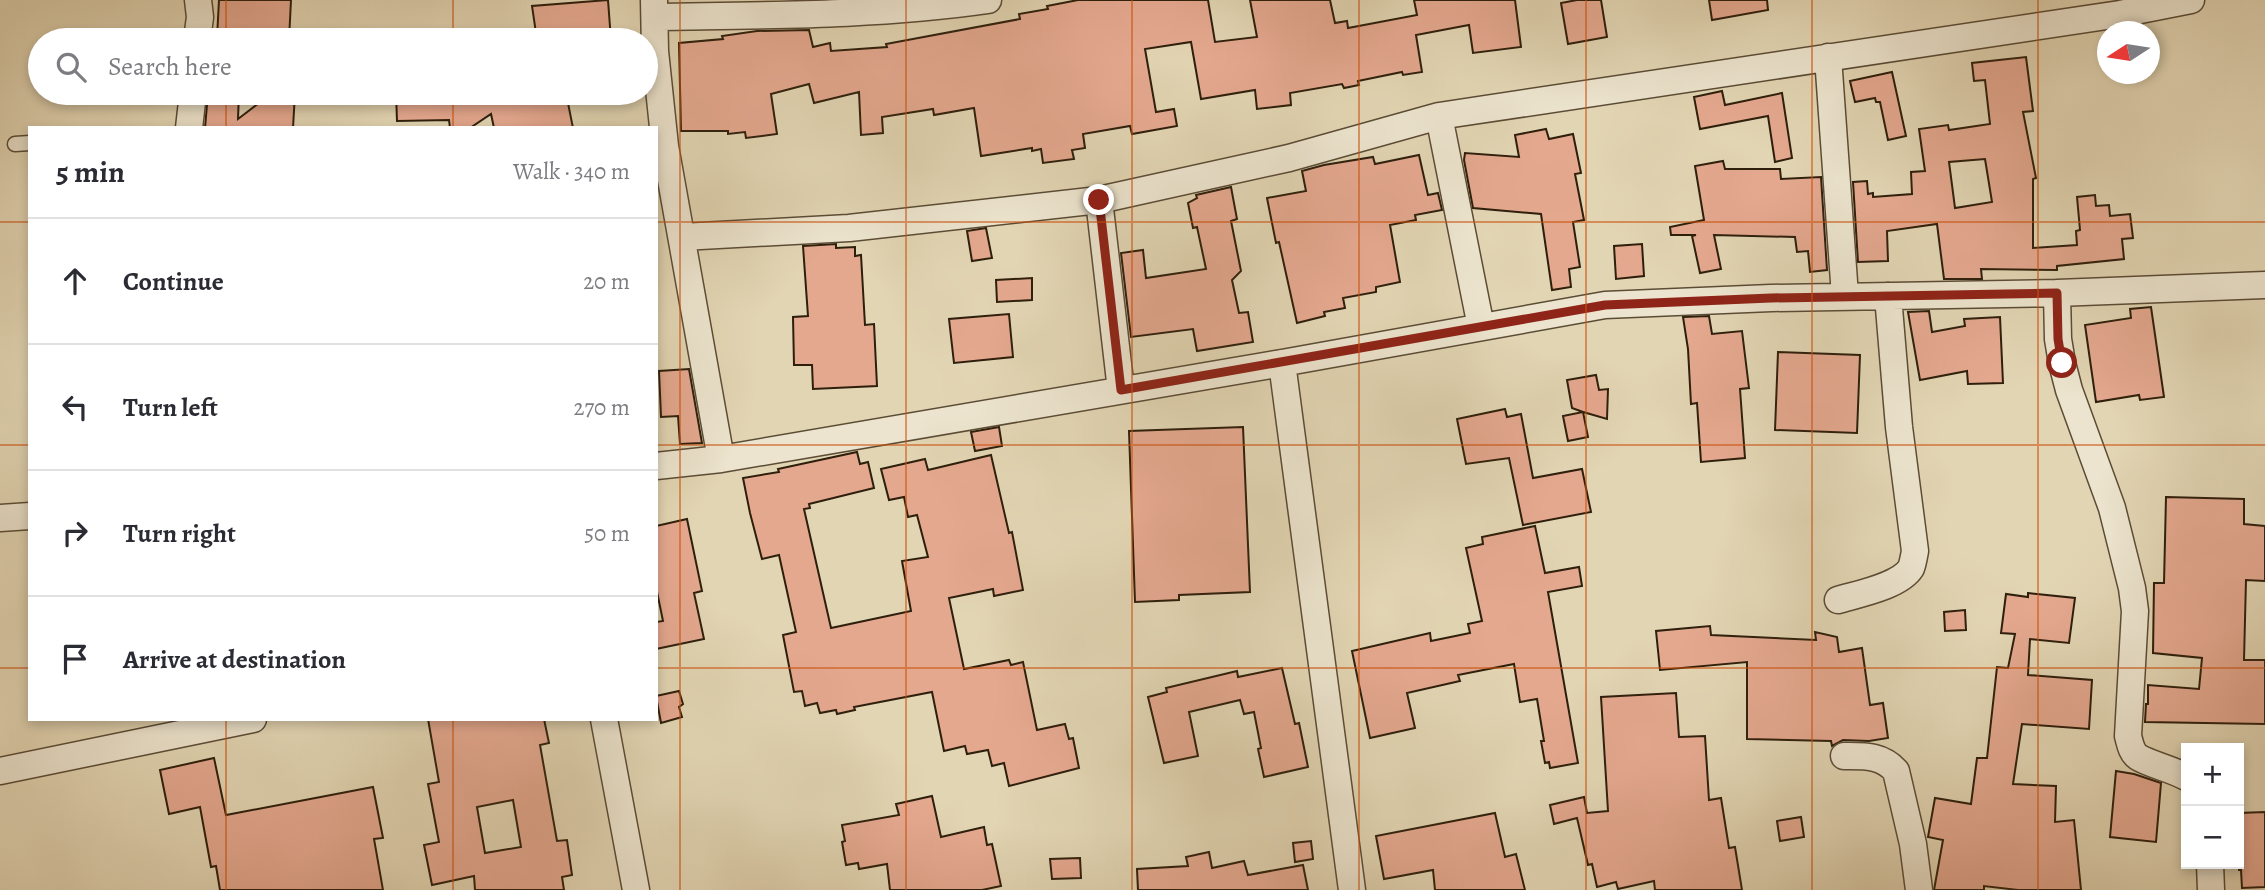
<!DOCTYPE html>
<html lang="en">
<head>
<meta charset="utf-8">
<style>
	body { margin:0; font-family:Alegreya,serif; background:#f7f7f7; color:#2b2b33 }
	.controls { position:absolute; right:21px; bottom:21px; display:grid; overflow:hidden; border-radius:0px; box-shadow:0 4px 10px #0003 }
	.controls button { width:63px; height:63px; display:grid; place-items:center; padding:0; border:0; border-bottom:2px solid #e1e1e2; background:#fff; color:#2b2b33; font:35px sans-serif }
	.compass { position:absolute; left:2097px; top:21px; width:63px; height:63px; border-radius:50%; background:#fff; box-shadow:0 4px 10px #0003; rotate:258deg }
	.stop { position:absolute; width:21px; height:21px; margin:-16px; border:5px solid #8f2418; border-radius:50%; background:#fff }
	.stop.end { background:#8f2418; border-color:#fff; box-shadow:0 2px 7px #0008 }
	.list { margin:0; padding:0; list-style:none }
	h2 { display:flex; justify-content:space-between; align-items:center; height:91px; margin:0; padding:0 28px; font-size:30px }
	h2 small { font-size:23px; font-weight:400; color:#7c7c81 }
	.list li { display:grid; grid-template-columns:46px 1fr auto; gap:21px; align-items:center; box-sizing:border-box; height:126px; padding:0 28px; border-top:2px solid #e1e1e2 }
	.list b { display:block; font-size:26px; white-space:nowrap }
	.list em { font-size:23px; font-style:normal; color:#7c7c81 }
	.icon { flex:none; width:38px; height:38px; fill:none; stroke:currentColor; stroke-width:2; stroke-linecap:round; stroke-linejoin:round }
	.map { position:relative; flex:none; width:2265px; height:890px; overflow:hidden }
	.search { position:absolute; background:#fff; box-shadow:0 4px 10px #0003; left:28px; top:28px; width:630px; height:77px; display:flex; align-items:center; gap:18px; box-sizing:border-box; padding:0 24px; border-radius:38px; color:#7c7c81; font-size:26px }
	.panel { position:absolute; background:#fff; box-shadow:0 4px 10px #0003; left:28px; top:126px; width:630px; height:595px; border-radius:0px }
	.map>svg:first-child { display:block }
	.building { fill:#e4a88f; stroke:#2e1f0c; stroke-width:2; fill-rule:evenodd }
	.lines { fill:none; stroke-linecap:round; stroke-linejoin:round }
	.service-casing { stroke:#5b4c36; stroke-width:17 }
	.minor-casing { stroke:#5b4c36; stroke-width:29 }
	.service { stroke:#ece4ce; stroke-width:14 }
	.minor { stroke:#ece4ce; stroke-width:26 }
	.route { stroke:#8f2418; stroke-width:9 }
	.grid { fill:none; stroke:#cc500c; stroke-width:2; stroke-opacity:0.55 }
</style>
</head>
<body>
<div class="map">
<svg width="2265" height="890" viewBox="0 0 2265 890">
	<rect width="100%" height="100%" fill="#e2d5b3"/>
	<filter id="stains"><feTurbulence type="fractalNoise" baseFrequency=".00286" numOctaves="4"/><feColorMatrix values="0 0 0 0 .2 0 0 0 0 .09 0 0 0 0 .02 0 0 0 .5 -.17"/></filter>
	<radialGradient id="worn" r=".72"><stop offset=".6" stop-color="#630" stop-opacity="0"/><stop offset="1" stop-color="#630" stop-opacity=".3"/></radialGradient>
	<path class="building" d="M219 0H291L289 40 217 38Z
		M608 0 611 40H537L532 6Z
		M1078 0H1208L1215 42 1257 37 1250 0H1330L1335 23 1347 21 1348 28 1417 15 1414 0H1515L1521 47 1473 53 1469 25 1416 35 1422 72 1403 75 1402 72 1358 81 1359 85 1344 88 1342 84 1290 93 1291 105 1257 109 1255 90 1201 99 1191 42 1145 49 1156 112 1174 109 1177 126 1132 134 1130 126 1083 134 1085 148 1072 150 1074 159 1043 163 1041 149 1032 151V148L981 156 974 108 934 115 933 109 882 117 883 133 861 135 859 92 814 103 809 84 771 94 777 134 746 138 745 132 728 134V131H681L679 43 723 39 722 36 757 31 809 30 813 47 830 43 831 51 887 47 886 44 1020 19 1019 14 1048 9 1047 6Z
		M1577 0H1601L1607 37 1568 44 1561 3Z
		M1709 0H1767L1768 10 1712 20Z
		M2026 57 2033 111 2023 112 2036 178 2033 179V248L2077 245 2076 231 2080 230 2077 197 2095 195 2096 206 2109 205 2110 216 2130 214 2133 238 2122 239 2124 259 2057 266V270L1981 269 1982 279H1944L1937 224 1887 231 1888 261 1858 262 1853 182 1867 181 1868 194 1873 193V197L1912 194 1911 172 1925 171 1919 129 1948 125 1949 130 1990 124 1985 80 1974 81 1972 63ZM1985 159 1992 202 1955 208 1949 162Z
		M1892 72 1906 136 1888 140 1880 102H1876L1875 98 1855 102 1850 81Z
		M1722 91 1725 105 1782 93 1792 158 1775 162 1768 116 1700 129 1694 97Z
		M208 93H239L238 119 272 93H295L293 128H205Z
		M396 93H532L533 96 550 93H566L573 128H494L491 114 470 128H450L449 120 397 121Z
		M1546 129 1549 139 1573 134 1581 173 1575 174 1584 220 1573 222 1580 267 1569 269 1571 287 1552 290 1541 214 1473 208 1464 160 1465 153 1519 157 1515 135Z
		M1419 155 1428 195 1438 193 1442 210 1415 215 1416 220 1390 225 1400 282 1376 287V292L1343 298 1345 308 1324 312 1325 316 1297 323 1279 242 1276 243 1267 198 1306 191 1302 171 1324 165 1373 157 1375 164Z
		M1723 161 1725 169H1780L1781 179 1821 177 1827 270 1810 272 1808 251 1797 252 1795 237 1714 235 1721 269 1700 273 1692 236 1696 235H1671L1670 227 1704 220 1695 166Z
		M1231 187 1237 219 1231 221 1241 271 1232 280 1239 313 1248 312 1253 342 1197 351 1193 329 1131 337 1121 253 1143 250 1146 278 1206 269 1197 227 1193 228 1188 203 1197 198 1196 195Z
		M986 228 992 258 972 261 967 231Z
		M836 244V248L855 247V256L861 255 865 325 874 324 877 386 813 389 812 365H794L793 317 808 316 803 246Z
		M1642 244 1644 276 1616 279 1614 246Z
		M1032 278V300L997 302 996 280Z
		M2151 307 2164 397 2140 400 2139 395 2096 402 2085 325 2131 318 2130 309Z
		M1929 311 1932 332 1965 326 1964 319 2000 317 2003 383 1968 384 1967 371 1920 380 1908 312Z
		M1009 314 1013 357 954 363 949 319Z
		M1709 316 1712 334 1742 331 1749 388 1740 389 1745 458 1701 462 1697 403 1691 404 1688 349 1683 317Z
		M1778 352 1860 355 1857 433 1775 430Z
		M689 369 702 443 680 444 678 416 661 417 659 371Z
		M1596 375 1599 390 1608 389 1607 419 1583 412 1588 437 1568 441 1563 416 1583 412 1572 408 1567 380Z
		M1505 409 1507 417 1521 414 1533 478 1582 469 1591 512 1523 525 1509 458 1466 464 1457 419Z
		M999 427 1002 446 975 451 971 432Z
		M1243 427 1250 592 1179 595V600L1135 602 1129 431Z
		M857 452 860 464 868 462 874 488 809 504 810 508 804 509 831 628 911 611 902 561 928 557 917 515 908 517 904 497 889 500 881 469 925 459 928 470 991 455 1009 533 1012 532 1023 590 994 596 993 589 949 598 964 669 1009 660 1011 665 1023 662 1037 730 1065 724 1069 739 1073 738 1079 768 1009 786 1004 763 992 766 988 750 967 754 965 746 944 751 932 692 854 707 855 710 837 714 836 710 820 713 817 703 805 706 802 691 794 692 783 635 796 632 779 555 762 559 750 513 743 478 779 472 778 469Z
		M2166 497 2244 499V524L2265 526V581L2246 580 2244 660H2265V724L2145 722 2146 704H2148V685L2199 689 2202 658 2153 653 2154 583H2164Z
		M687 519 702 591 694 593 704 639 656 649V622L663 621 656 587V526Z
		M1535 526 1545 573 1579 567 1582 586 1548 592 1578 763 1550 768 1549 762 1545 763 1541 741H1544L1537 699 1520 702 1514 664 1458 675 1460 681 1407 693 1415 728 1370 738 1352 651 1430 633 1431 641 1470 633 1468 624 1482 621 1466 548 1483 544 1482 537Z
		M2028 593 2075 598 2069 643 2030 639 2028 675 2092 680 2089 729 2022 724 2013 784 2056 786 2055 822 2074 820 2081 890H2018L1984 886V890H1934L1943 840 1928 837 1935 798 1971 804 1977 758H1987L1997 667 2008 668 2015 634 2001 633 2006 594 2028 597Z
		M1965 610 1966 630 1945 631 1944 612Z
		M1710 626 1711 635 1816 640 1815 632 1837 637 1839 652 1862 648 1870 705 1883 703 1888 738 1869 741 1843 740 1832 746 1831 741 1747 739V662L1660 670 1656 631Z
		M1282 668 1295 724 1299 723 1308 767 1264 777 1258 749 1261 748 1254 712 1244 714 1240 700 1189 712 1198 756 1164 763 1148 697 1167 692 1166 688 1237 671 1238 677Z
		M679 691 683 704 679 707 682 717 661 723 656 696Z
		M1676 693 1679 737 1705 736 1709 800 1721 798 1729 848 1735 847 1742 890H1655L1654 881 1618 889 1616 882 1597 887 1592 864 1588 865 1577 818 1554 824 1550 805 1584 797 1587 813 1608 811 1601 697Z
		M428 719H544L549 743 540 745 557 841 567 840 572 875 562 877 564 890H475L474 876 432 885 424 845 439 842 428 784 439 782ZM513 800 521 847 485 853 477 807Z
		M214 758 226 815 373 787 383 838 374 839 383 890H220L216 866 211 867 200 807 169 814 160 770Z
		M2116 771 2134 774 2161 783 2156 842 2110 837Z
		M932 796 941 837 984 827 987 845 992 844 1001 886 982 890H890L887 864 859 869 858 863 846 865 842 842 845 841 842 825 899 815 896 804Z
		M2265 812V887L2242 888 2241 870H2239V813Z
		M1495 813 1505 857 1516 854 1525 890H1435L1433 870 1384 879 1376 836Z
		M1801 817 1804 837 1780 841 1777 821Z
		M1311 841 1313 859 1295 862 1293 843Z
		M1209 852 1212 868 1244 861 1248 875 1303 865 1308 890H1138L1137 869 1188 866 1186 857Z
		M1080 858 1081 878 1052 879 1050 859Z"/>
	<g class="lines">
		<g class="service-casing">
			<path id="service" d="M15 144 30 143"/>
		</g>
		<g class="minor-casing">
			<path id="minor" d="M654 0 655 51 665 146 721 459
				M655 17C766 15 878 16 988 0
				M197 40 200 17 198 0
				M1828 57 1845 296
				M1439 116 1481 327
				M189 128 193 93
				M1099 200 1121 390
				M682 237 849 228 1099 200 1289 158 1439 116 2120 14 2191 0
				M2057 293 2058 339 2062 363 2069 390 2112 508 2132 588 2135 611 2128 736C2130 743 2131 752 2138 757 2149 764 2172 769 2186 777
				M1282 363 1352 890
				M656 466 721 459 1282 363 1605 305 1771 298 2057 293 2265 285
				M0 518 30 516
				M1838 600C1858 594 1900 586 1911 568 1913 563 1914 556 1915 551L1899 427 1888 296
				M604 719 636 890
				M1844 756C1865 756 1882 755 1896 771L1913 844 1919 890
				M0 771 253 719
				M2210 864 2211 890"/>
		</g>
		<use href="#service" class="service"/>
		<use href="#minor" class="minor"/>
	</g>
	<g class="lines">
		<path class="route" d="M1099 200 1121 390 1605 305 1771 298 2057 293 2058 339 2062 363"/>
	</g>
	<path class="grid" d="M226 0V40M453 0V40M680 0V890M906 0V890M1132 0V890M1359 0V890M1586 0V890M1812 0V890M2038 0V890M226 93V128M453 93V128M0 222H30M656 222H2265M0 445H30M656 445H2265M0 668H30M656 668H2265M226 719V890M453 719V890"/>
	<rect width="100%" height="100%" filter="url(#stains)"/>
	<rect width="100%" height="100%" fill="url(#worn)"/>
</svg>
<div class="controls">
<button>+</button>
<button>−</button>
</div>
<svg class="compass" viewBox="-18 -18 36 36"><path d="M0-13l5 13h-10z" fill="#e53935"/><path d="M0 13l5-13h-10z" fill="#7c7c81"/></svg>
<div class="stop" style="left:2062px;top:363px"></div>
<div class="stop end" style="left:1099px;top:200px"></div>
<div class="search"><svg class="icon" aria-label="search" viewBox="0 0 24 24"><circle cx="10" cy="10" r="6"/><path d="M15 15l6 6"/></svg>Search here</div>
<section class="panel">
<h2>5 min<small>Walk · 340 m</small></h2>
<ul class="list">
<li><svg class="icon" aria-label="ahead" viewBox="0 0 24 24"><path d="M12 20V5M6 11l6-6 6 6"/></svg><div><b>Continue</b></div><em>20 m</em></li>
<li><svg class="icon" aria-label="left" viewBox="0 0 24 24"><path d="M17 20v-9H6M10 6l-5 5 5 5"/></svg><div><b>Turn left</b></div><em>270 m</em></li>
<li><svg class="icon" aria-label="right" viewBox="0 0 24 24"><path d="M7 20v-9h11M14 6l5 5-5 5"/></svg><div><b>Turn right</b></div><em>50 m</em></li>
<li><svg class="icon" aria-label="arrive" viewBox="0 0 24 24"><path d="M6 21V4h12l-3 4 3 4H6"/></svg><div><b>Arrive at destination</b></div></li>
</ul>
</section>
</div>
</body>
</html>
